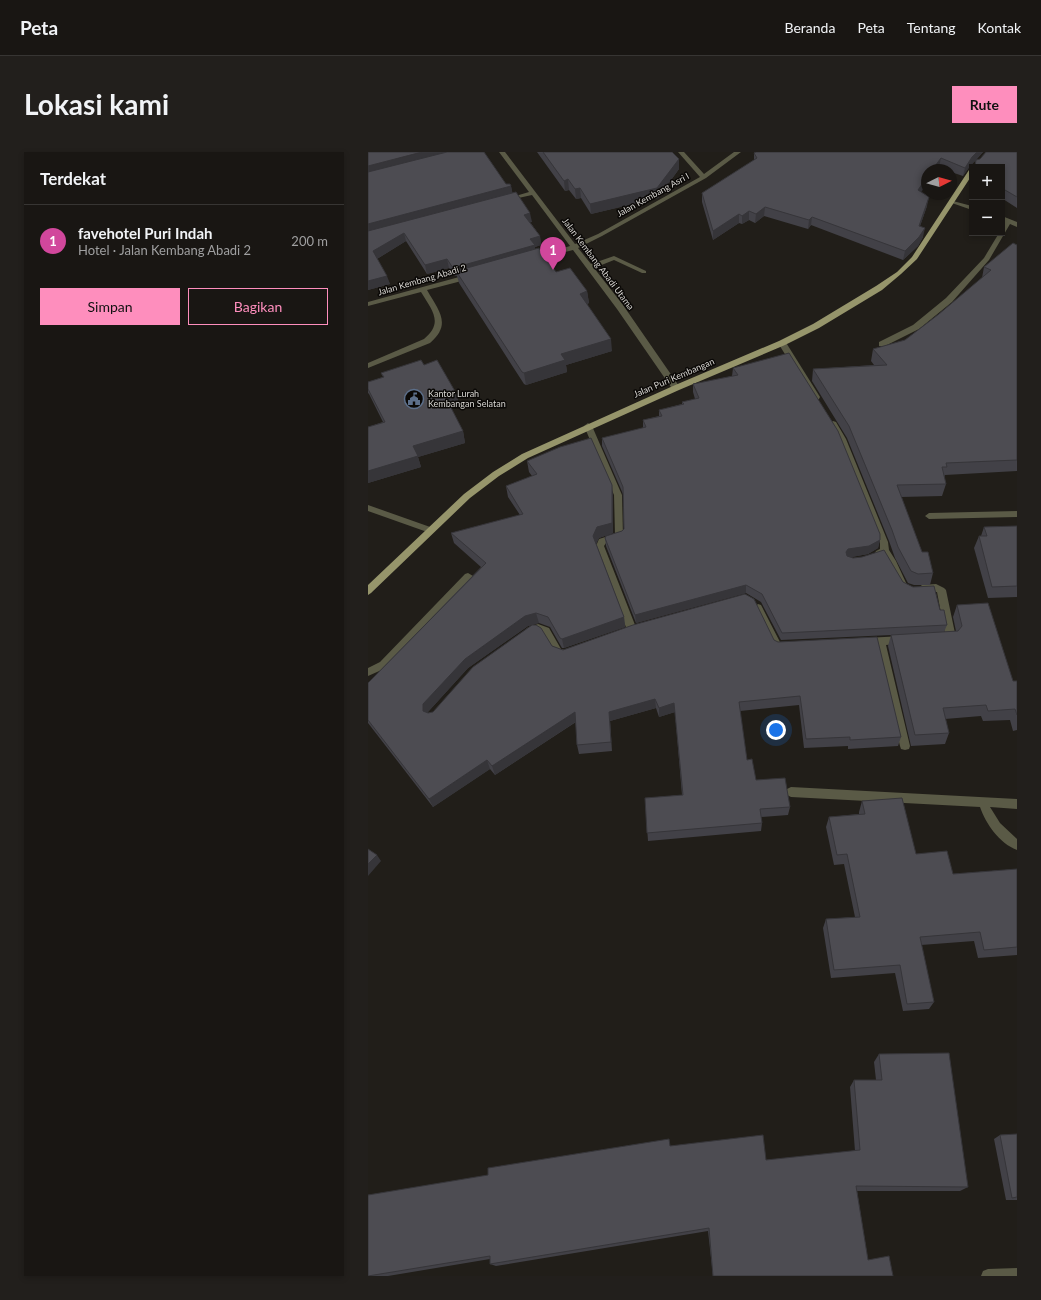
<!DOCTYPE html>
<html lang="id">
<head>
<meta charset="utf-8">
<style>
	body { margin:0; font-family:Lato,sans-serif; background:#221f1c; color:#f1f3f6 }
	.controls { position:absolute; right:12px; top:12px; display:grid; overflow:hidden; border-radius:0px; box-shadow:0 2px 6px #0003 }
	.controls button { width:36px; height:36px; display:grid; place-items:center; padding:0; border:0; border-bottom:1px solid #373533; background:#191613; color:#f1f3f6; font:20px sans-serif }
	.compass { position:absolute; left:553px; top:12px; width:36px; height:36px; border-radius:50%; background:#191613; box-shadow:0 2px 6px #0003; rotate:84deg }
	.you { position:absolute; left:408px; top:578px; width:14px; height:14px; margin:-10px; border:3px solid #fff; border-radius:50%; background:#1a73e8; box-shadow:0 0 0 6px #1a73e833 }
	.badge { display:grid; place-items:center; width:26px; height:26px; border-radius:50%; background:#fe8ebd; color:#fff; font-size:13px; font-weight:700 }
	.pin { position:absolute; translate:-50% -33px; filter:drop-shadow(0 1px 2px #0008) }
	.pin::after { content:''; position:absolute; top:21px; width:14px; height:12px; background:inherit; clip-path:polygon(0 0,100% 0,50% 100%) }
	.list { margin:0; padding:0; list-style:none }
	h2 { display:flex; justify-content:space-between; align-items:center; height:52px; margin:0; padding:0 16px; font-size:17px }
	h2 small { font-size:13px; font-weight:400; color:#9f9fa0 }
	.list li { display:grid; grid-template-columns:26px 1fr auto; gap:12px; align-items:center; box-sizing:border-box; height:72px; padding:0 16px; border-top:1px solid #373533 }
	.list b { display:block; font-size:15px; white-space:nowrap }
	.list p { margin:0; font-size:13px; white-space:nowrap; color:#9f9fa0 }
	.list em { font-size:13px; font-style:normal; color:#9f9fa0 }
	.actions { display:flex; gap:8px; padding:12px 16px }
	.actions a { flex:1; padding:9px 0; border:1px solid #fe8ebd; border-radius:0px; text-align:center; font-size:14px; color:#fe8ebd }
	.actions .main { background:#fe8ebd; color:#111 }
	.map { position:relative; flex:none; width:649px; height:1124px; overflow:hidden; border-radius:0px }
	header { display:flex; align-items:center; gap:24px; box-sizing:border-box; height:56px; padding:0 20px; background:#191613; border-bottom:1px solid #373533 }
	header strong { font-size:19px }
	nav { display:flex; gap:22px; margin-inline-start:auto; font-size:14px }
	.intro { display:flex; align-items:center; justify-content:space-between; box-sizing:border-box; height:96px; padding:0 24px }
	h1 { margin:0; font-size:28px }
	.button { padding:10px 18px; border-radius:0px; background:#fe8ebd; color:#111; font-size:14px; font-weight:700 }
	main { display:flex; gap:24px; padding:0 24px }
	aside { flex:1; background:#191613; border-radius:0px; box-shadow:0 2px 6px #0003 }
	.map>svg:first-child { display:block }
	.lines { fill:none; stroke-linecap:round; stroke-linejoin:round }
	.minor { fill:#5a5a46; fill-rule:evenodd }
	.major { fill:#96956b; fill-rule:evenodd }
	.wall { fill:#424147 }
	.shaded-wall { fill:#363539 }
	.building { fill:#4d4c52; stroke:#363539 }
	.labels { text-anchor:middle; stroke-width:3; stroke-linejoin:round; paint-order:stroke }
	.far-street-label { font-size:9px; fill:#d7d5d1; stroke:#0a0806 }
	.far-poi-label { font-size:9px; fill:#d7d5d1; stroke:#0a0806; text-anchor:start }
</style>
</head>
<body>
<header>
<strong>Peta</strong>
<nav><a>Beranda</a><a>Peta</a><a>Tentang</a><a>Kontak</a></nav>
</header>
<div class="intro"><h1>Lokasi kami</h1><a class="button">Rute</a></div>
<main>
<aside>
<h2>Terdekat<small></small></h2>
<ul class="list">
<li><span class="badge" style="background:#d1479c">1</span><div><b>favehotel Puri Indah</b><p>Hotel · Jalan Kembang Abadi 2</p></div><em>200 m</em></li>
</ul>
<div class="actions"><a class="main">Simpan</a><a>Bagikan</a></div>
</aside>
<div class="map">
<svg width="649" height="1124" viewBox="0 0 649 1124">
	<rect width="100%" height="100%" fill="#211e19"/>
	<g class="lines">
		<path class="minor" d="M131 0H137L207 92 230 82 332 25 310 0H316L336 22 366 0H373L338 26 234 84 210 96 223 112 246 104 278 119V121H274L246 108 226 116 255 153 311 234V238H305L249 157 205 98 166 108H162V106L202 94 164 43 137 49V47L161 40Z
			M581 48 604 54V58L581 50Z
			M634 64 649 70V75L642 72 621 108 584 150 551 177 517 194H511V190L545 173 578 146 616 106 631 81H634V75L637 70 634 69Z
			M102 122H105V126L59 138C71 159 84 172 62 191L0 216V211L56 187C76 171 64 158 53 140L0 154V150Z
			M411 189H417L452 245 451 247H445L410 191Z
			M465 269 468 270 478 287 520 390 521 398 528 409 539 433 537 435H531L520 410 515 403 511 404 507 401 508 399 512 397V390L470 287 461 272Z
			M220 271 224 274 254 343 255 384 254 386 238 391 236 394 269 478 267 481H261L259 478 228 394 231 387 247 382 246 343 216 274Z
			M0 353 65 376 66 378 62 381 0 359Z
			M649 359V365L561 367 557 364 561 361Z
			M100 421 105 424 103 426 18 516 0 524V516L12 510 97 422Z
			M568 432 576 436 578 438 588 486 586 489C582 490 576 490 572 489L570 486 572 483 577 482 569 440 554 441 549 437 554 433Z
			M390 452 393 453 412 490 420 491 422 494 420 497H406L385 456Z
			M170 472 181 476 193 497 200 499 202 502 200 505 197 506 187 503 175 482 170 480 162 483 159 482 157 479 159 476Z
			M535 484 538 485 540 488 538 491 518 493 542 594 541 597 537 598 533 597 532 594 508 493H494L492 490 494 487 497 486Z
			M423 635 649 647V657L622 655 632 671 649 687V698C631 691 618 672 612 655L423 645 419 643 418 640 419 637Z
			M649 1116V1124H613L615 1119 620 1117Z"/>
		<path class="major" d="M604 16V23L549 107 533 122 514 138 451 176 417 193 311 238 160 306 131 324 102 346 3 441 0 443V433L96 342 125 320 154 302 305 234 411 189 445 172 508 134 529 120 544 105 601 18Z"/>
	</g>
	<path class="wall" d="M0 0 138 32 143 34 144 41 164 70H162L172 84 173 93 167 95V97L188 120 219 139 221 151 219 152 244 199 198 213 199 220 158 233 156 232 91 131 89 124H87L81 116 59 122 38 89 9 107 22 132 0 138Z
		M169 0H304L311 17 290 46 223 62 213 46 208 47 201 38 197 39Z
		M388 0H615L608 8 649 0V56L635 47 634 48V15H606L608 8 602 14 595 24 583 20V18H579L571 15 569 18H559L553 40 559 54 552 74 555 85 550 94 535 108 443 73 440 77 396 64 387 71 381 68 374 72 371 71 345 88 334 50V41L386 8V1Z
		M649 93V319L577 323 576 325 578 332 574 344 533 345 554 400 565 421 562 433H546L540 431 527 406 521 389 479 286 444 229 445 217 506 213 503 209 505 197 537 188 571 162 614 126 616 115Z
		M56 213 88 241 91 252 82 255 95 279 97 291 50 305 53 315 0 331V275L15 270 1 242 0 241V230L15 225 13 221Z
		M365 216 512 388 510 396 500 402 483 405 535 430 572 458 579 473 576 480 588 479 585 465 589 453 645 529H649V578L645 579 642 568 615 569 613 564 577 567 581 581 577 592 543 594 520 494 523 483 413 488 393 450 378 441 268 471 238 394 237 386 254 379 256 377 255 342 234 294V286L275 276V268L291 264V258L314 252V250L327 247 325 240V232L364 224Z
		M159 309 245 343V381L231 386 228 391 256 465 257 475 196 496H194L182 475 171 471 160 474 100 516 59 561H60L65 560 184 494 195 498 406 488 533 585 530 594 480 597V594L436 596 431 553 372 559 379 608 388 628 422 655 420 663 393 665 394 671 393 679 280 689 277 646 314 643 307 560 291 565 288 556 242 569 244 599 211 602 209 593 208 570 127 623 122 617 65 655 0 571V531L113 415 86 391 83 381 152 363 140 345 138 334 164 324 161 320Z
		M649 374V445L620 446 606 396 611 384H613L616 375Z
		M494 649 548 702 585 722 649 717V803L610 806 606 789 553 793 566 850 561 857 535 859 527 821 463 826 455 776 458 767 487 765 476 712 466 713 458 675 461 665 491 662V660Z
		M511 902 600 1035 592 1039H489L500 1108 525 1124H345L340 1079 128 1114 122 1112V1107L20 1124H0V1043L302 994 398 1008 487 999 482 935 486 928H508L506 910Z
		M649 982V1048H638L626 987 632 983Z"/>
	<path class="shaded-wall" d="M54 0H90L0 23V14Z
		M609 0H615L602 14 595 24 597 16 604 5Z
		M573 6 571 15 569 18H564Z
		M311 7V17L290 46 223 62 222 52Z
		M559 25V32L548 47 550 38Z
		M200 27 201 38 197 39 196 29Z
		M143 34 145 43 0 81V72Z
		M212 36 213 46 208 47 207 37Z
		M637 38 635 47 634 48V42Z
		M561 45 559 54 549 83 551 74Z
		M397 55 396 64 387 71 388 62Z
		M381 59V68L374 72V64Z
		M162 61 164 70 158 71 156 63Z
		M371 62V71L345 88V79Z
		M444 65 443 73 440 77 441 68Z
		M557 76 555 85 550 94 535 108 537 99Z
		M36 81 38 89 7 108 5 99Z
		M172 84 173 93 167 95 168 102 88 119 89 124H87L85 116 162 87Z
		M79 107 81 116 59 122 57 113Z
		M19 124 22 132 0 138V129Z
		M219 139 221 151 213 154 212 142Z
		M243 187 244 199 198 213 199 220 158 233 156 221 193 202Z
		M88 241 91 252 80 256 77 244Z
		M95 279 97 291 50 305 53 315 0 331V319L45 294Z
		M244 333 245 343V381L231 386 227 395 225 384Z
		M512 388 510 396 500 402 479 406 478 400 480 397Z
		M378 433V441L268 471 267 463Z
		M168 461 171 471 160 474 100 516 59 561 55 559V552L97 507 157 464Z
		M256 465 257 475 196 496 194 487Z
		M287 547 288 556 242 569 244 599 241 560Z
		M306 551 307 560 291 565V556Z
		M207 560 209 569 127 623 124 614Z
		M119 608 122 617 65 655 61 647Z
		M9 703 13 709 0 724V712Z"/>
	<path class="building" d="M0 0H54L0 14Z
		M79 0H116L138 32H142L143 34 0 72V20Z
		M175 0H304L311 7 289 36 222 52 212 36 207 37 200 27 196 29Z
		M388 0H609L604 5 597 16 573 6 564 18H559V25L550 38 561 45 551 74 557 76 551 85 537 99 444 65 441 68 397 55 388 62 381 59 374 64 371 62 345 79 334 41 389 6 386 1Z
		M618 0H649V45L637 38 634 42V15H607L608 8 612 7Z
		M148 40 162 61 156 63 172 84 162 87 167 93 85 116 79 107 57 113 36 81 5 99 19 124 0 129V79Z
		M645 91 649 93V308L578 311 579 315H574L578 332 529 333 554 400H560L565 421 550 422 543 419 530 395 524 378 481 274 445 217 519 213 505 197 537 188 571 162 623 118 616 115Z
		M171 96 188 120 202 116 219 139 212 142 243 187 193 202 197 208 156 221 154 220 88 119Z
		M421 201 470 279 512 382V388L501 394 480 397 478 400 479 404 485 406 494 405 516 398 535 430 545 435 566 434 572 458H576L579 473 414 481 394 442 378 433 267 463 237 386 238 384 254 379 256 377 255 335 234 286 278 275 275 268 294 264 291 258 316 252 314 250 331 246 325 232 370 223 365 216Z
		M53 208 56 213 69 208 88 241 77 244 95 279 45 294 50 304 0 319V275L17 270 0 237V230L16 225 13 221Z
		M223 286 244 333V371L229 375 225 384 256 465 194 487 192 486 180 465 168 461 157 464 97 507 55 552V559L60 561 65 560 105 515 164 473H168L173 476 184 494 195 498 265 473 377 442 386 447 406 488 410 490 509 485 533 585 482 588V585L438 587 432 544 371 550 379 608 384 607 388 628 417 626 422 655 392 657 394 671 279 681 277 646 315 643 306 551 291 556 287 547 241 560 243 590 209 593 207 560 124 614 119 608 61 647 0 568V531L118 411 83 381 155 362 138 334 169 322 159 309 192 295Z
		M649 374V434L624 435 611 384H619L616 375Z
		M620 451 645 529H649V563L647 557 620 559 618 553 575 556 581 581 547 583 523 483 590 479 594 474 589 453Z
		M534 646 548 702 579 699 585 722 649 717V795L616 798 612 780 552 785 566 850 539 852 532 813 466 818 458 767 492 765 479 702 469 703 461 665 497 662 494 649Z
		M0 697 9 703 0 712Z
		M581 901 600 1035 488 1034 500 1108 521 1104 525 1124H345L341 1076 122 1112V1104L0 1124V1043L120 1023V1016L301 987 302 994 395 983 398 1008 492 998 486 928H514L511 902Z
		M649 982V1045L644 1046 632 983Z"/>
	<defs>
		<g id="civic-ring" transform="scale(1)"><circle r="9.5" fill="#0a0806" stroke="#5c6f8a" stroke-width="1.5"/><path d="M-.6-6.5H3V-4.5H.6V-3L4-1V1h2V6H-6V1h2V-1L-.6-3ZM-1.2 2.5V6h2.4V2.5Z" fill="#5c6f8a"/></g>
	</defs>
	<g fill-rule="evenodd">
		<use href="#civic-ring" x="46" y="247"/>
	</g>
	<g class="labels">
		<g class="far-street-label">
			<text transform="translate(285 43) rotate(-29)" y="3">Jalan Kembang Asri I</text>
			<text transform="translate(230 112) rotate(53)" y="3">Jalan Kembang Abadi Utama</text>
			<text transform="translate(54 128) rotate(-16)" y="3">Jalan Kembang Abadi 2</text>
			<text transform="translate(306 226) rotate(-23)" y="3">Jalan Puri Kembangan</text>
		</g>
		<g class="far-poi-label">
			<text x="60" y="245">Kantor Lurah<tspan x="60" dy="10">Kembangan Selatan</tspan></text>
		</g>
	</g>
</svg>
<div class="controls">
<button>+</button>
<button>−</button>
</div>
<svg class="compass" viewBox="-18 -18 36 36"><path d="M0-13l5 13h-10z" fill="#e53935"/><path d="M0 13l5-13h-10z" fill="#9f9fa0"/></svg>
<div class="you"></div>
<div class="pin badge" style="left:185px;top:118px;background:#d1479c">1</div>
</div>
</main>
</body>
</html>
